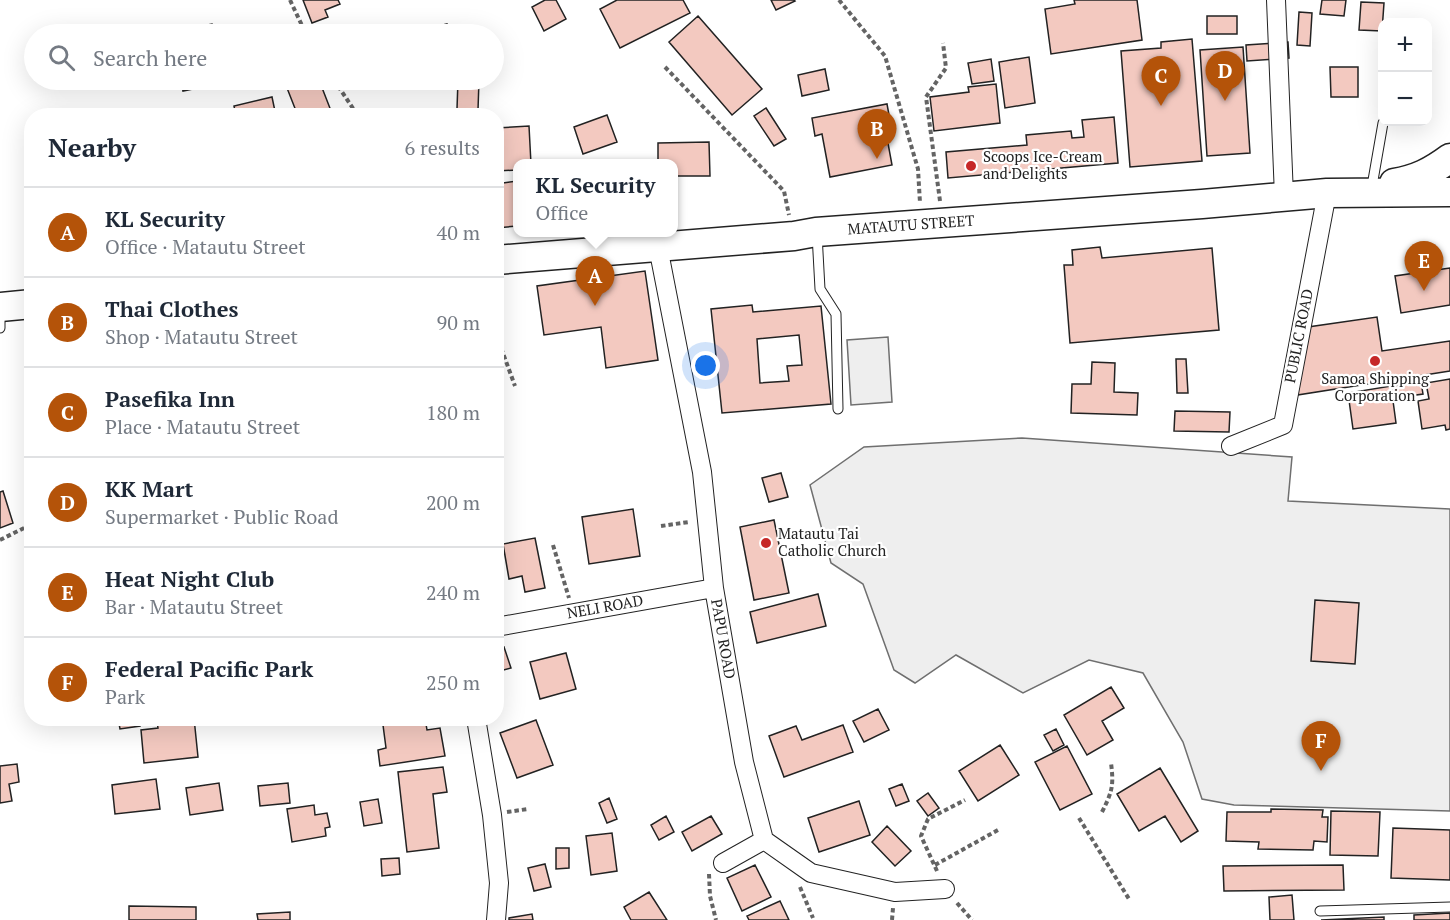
<!DOCTYPE html>
<html lang="en">
<head>
<meta charset="utf-8">
<style>
	body { margin:0; font-family:"PT Serif",serif; background:#f6f6f7; color:#1f2937 }
	.controls { position:absolute; right:18px; top:18px; display:grid; overflow:hidden; border-radius:12px; box-shadow:0 6px 24px #0002 }
	.controls button { width:54px; height:54px; display:grid; place-items:center; padding:0; border:0; border-bottom:2px solid #e0e1e3; background:#fff; color:#1f2937; font:30px sans-serif }
	.you { position:absolute; left:706px; top:366px; width:21px; height:21px; margin:-15px; border:4px solid #fff; border-radius:50%; background:#1a73e8; box-shadow:0 0 0 9px #1a73e833 }
	.badge { display:grid; place-items:center; width:39px; height:39px; border-radius:50%; background:#b45309; color:#fff; font-size:20px; font-weight:700 }
	.pin { position:absolute; translate:-50% -50px; filter:drop-shadow(0 2px 3px #0008) }
	.pin::after { content:''; position:absolute; top:32px; width:21px; height:18px; background:inherit; clip-path:polygon(0 0,100% 0,50% 100%) }
	.popup { position:absolute; left:513px; top:159px; width:165px; height:78px; box-sizing:border-box; display:grid; place-content:center; border-radius:12px; background:#fff; filter:drop-shadow(0 2px 4px #0005); font-size:20px; white-space:nowrap; color:#747a83 }
	.popup b { font-size:22px; color:#1f2937 }
	.popup::after { content:''; position:absolute; left:50%; top:100%; margin-left:-12px; border:12px solid transparent; border-top-color:#fff }
	.list { margin:0; padding:0; list-style:none }
	h2 { display:flex; justify-content:space-between; align-items:center; height:78px; margin:0; padding:0 24px; font-size:26px }
	h2 small { font-size:20px; font-weight:400; color:#747a83 }
	.list li { display:grid; grid-template-columns:39px 1fr auto; gap:18px; align-items:center; box-sizing:border-box; height:90px; padding:0 24px; border-top:2px solid #e0e1e3 }
	.list b { display:block; font-size:22px; white-space:nowrap }
	.list p { margin:0; font-size:20px; white-space:nowrap; color:#747a83 }
	.list em { font-size:20px; font-style:normal; color:#747a83 }
	.icon { flex:none; width:33px; height:33px; fill:none; stroke:currentColor; stroke-width:2; stroke-linecap:round; stroke-linejoin:round }
	.map { position:relative; flex:none; width:1450px; height:920px; overflow:hidden }
	.search { position:absolute; background:#fff; box-shadow:0 6px 24px #0002; left:24px; top:24px; width:480px; height:66px; display:flex; align-items:center; gap:15px; box-sizing:border-box; padding:0 21px; border-radius:33px; color:#747a83; font-size:22px }
	.panel { position:absolute; background:#fff; box-shadow:0 6px 24px #0002; left:24px; top:108px; width:480px; height:618px; border-radius:24px }
	.map>svg:first-child { display:block }
	.green { fill:#eee; stroke:#6f6f6f; stroke-width:1.5 }
	.building { fill:#f3c9c0; stroke:#222; stroke-width:1.5; fill-rule:evenodd }
	.lines { fill:none; stroke-linecap:round; stroke-linejoin:round }
	.service-casing { stroke:#222; stroke-width:11 }
	.minor-casing { stroke:#222; stroke-width:20 }
	.primary-casing { stroke:#222; stroke-width:31 }
	.path { stroke:#646464; stroke-width:4; stroke-dasharray:4.5 3; stroke-linecap:butt }
	.service { stroke:#fff; stroke-width:9 }
	.minor { stroke:#fff; stroke-width:18 }
	.primary { stroke:#fff; stroke-width:28 }
	.poi-dot { fill:#c62828; stroke:#fff; stroke-width:2 }
	.labels { text-anchor:middle; stroke-width:4.5; stroke-linejoin:round; paint-order:stroke }
	.poi-label { font-size:15px; fill:#222; stroke:#fff; text-anchor:start }
	.street-label { font-size:15px; fill:#222; stroke:#fff }
</style>
</head>
<body>
<div class="map">
<svg width="1450" height="920" viewBox="0 0 1450 920">
	<rect width="100%" height="100%" fill="#fff"/>
	<path class="green" d="M888 337 892 402 851 405 847 340Z
		M1022 438 1292 457 1288 501 1450 509V811L1234 805 1202 799 1183 742 1143 673 1089 660 1023 693 956 655 915 683 894 670 863 584 831 563 810 485 864 447Z"/>
	<path class="building" d="M303 0H338L340 4 325 10 328 17 312 23Z
		M545 0H556L566 19 544 31 532 7Z
		M617 0H683L690 13 620 48 600 9Z
		M771 0H794L795 1 776 10Z
		M1074 0H1137L1142 40 1051 54 1045 9 1075 4Z
		M1322 0H1346L1344 16 1320 14Z
		M1361 2 1384 3 1382 31 1359 30Z
		M1299 12 1312 13 1310 46 1297 45Z
		M698 16 762 89 732 115 669 42Z
		M1207 16H1237V34H1207Z
		M212 24 214 34H164V33Z
		M447 24 450 34H410V33Z
		M1192 39 1202 161 1130 167 1121 51 1161 48V42Z
		M1288 42 1289 58 1247 61 1246 45Z
		M1243 47 1250 153 1207 156 1200 50Z
		M1029 57 1035 103 1005 108 999 62Z
		M991 59 994 81 972 84 968 63Z
		M1330 67H1358V97H1331Z
		M825 69 829 90 802 96 798 75Z
		M181 80H221L222 83 183 91Z
		M308 80H319L333 116H298L287 88Z
		M458 80H479L478 110 457 109Z
		M996 84 1000 123 934 131 930 97 969 92 968 87Z
		M272 97 276 116H236L234 106Z
		M887 104 891 126 885 127 892 165 830 177 822 134 815 136 812 118Z
		M766 108 786 139 774 146 754 116Z
		M607 115 617 142 583 154 574 127Z
		M1114 117 1118 163 948 178 946 152 1027 145 1026 135 1071 131 1072 138 1084 137 1082 120Z
		M529 126 531 164H517V170L496 171V128Z
		M709 142 710 176H673V164H658V143Z
		M517 181V226L496 228V184Z
		M1100 247 1102 258 1212 248 1219 330 1070 343 1064 265H1073L1072 250Z
		M1450 268V305L1401 313 1395 276Z
		M645 271 658 360 606 368 601 327 544 335 537 286Z
		M752 305 753 312 821 306 831 404 722 413 711 309ZM799 335 802 365 787 366 789 381 760 383 757 339Z
		M1377 317 1382 351 1450 341V371L1291 396 1308 327Z
		M1176 359H1186L1188 393H1177Z
		M1092 362 1115 363 1114 392 1138 393 1137 415 1071 413 1072 384H1091Z
		M1450 379V429L1446 430 1445 425 1422 429 1418 401 1429 399 1426 383Z
		M1421 382 1423 394 1395 398 1393 386Z
		M1391 386 1396 423 1353 429 1348 393Z
		M1175 411 1230 412 1229 432 1174 431Z
		M781 473 788 497 769 502 762 478Z
		M3 491 13 523 0 528V492Z
		M633 509 640 556 589 564 582 517Z
		M774 520 789 593 754 600 740 527Z
		M535 538 545 588 525 592 522 576 509 579 503 544Z
		M496 557H498L501 590 496 591Z
		M818 594 826 626 757 643 750 612Z
		M1315 600 1359 603 1355 664 1311 661Z
		M504 647 511 668 496 672V649Z
		M566 653 576 689 540 699 530 662Z
		M1111 687 1124 708 1102 721 1113 740 1087 755 1064 715Z
		M878 709 889 730 864 742 853 721Z
		M118 718H139L140 726 120 729Z
		M175 718H194L198 757 144 763 141 730 158 728 157 721Z
		M425 718 427 730 440 728 445 756 380 766 378 750 386 748 383 725Z
		M536 720 553 765 517 778 500 733Z
		M843 725 853 752 784 777 769 736 796 726 802 740Z
		M1056 729 1064 745 1053 751 1044 735Z
		M1000 745 1019 775 978 801 959 771Z
		M1067 746 1092 794 1060 810 1035 762Z
		M17 764 19 782 9 784 12 801 0 803V766Z
		M443 767 447 792 433 794 439 848 407 852 398 772Z
		M1160 768 1198 831 1181 842 1165 816 1139 831 1117 794Z
		M156 779 160 809 115 814 112 785Z
		M219 783 223 810 190 815 186 788Z
		M288 783 290 803 260 806 258 786Z
		M902 784 909 801 896 806 889 789Z
		M928 793 939 808 928 816 917 801Z
		M609 798 617 819 607 823 599 803Z
		M378 799 382 823 364 826 360 802Z
		M859 801 870 835 819 852 808 818Z
		M314 805 315 815 327 813 330 827 325 828 326 836 292 842 287 809Z
		M1271 809 1323 810 1322 817H1328L1327 842 1314 841 1313 850 1258 849 1259 842 1226 841 1227 812H1271Z
		M1331 811 1380 812 1378 856 1330 855Z
		M666 816 674 832 659 840 651 825Z
		M711 816 722 834 692 851 682 832Z
		M887 826 911 851 895 866 872 842Z
		M1393 828 1450 830V880L1391 878Z
		M612 833 617 871 591 875 586 836Z
		M556 848H569V868L556 869Z
		M399 858 400 874 382 876 381 859Z
		M545 864 551 887 534 891 528 868Z
		M755 865 771 897 742 911 727 878Z
		M1343 865 1344 890 1224 891 1223 866Z
		M649 892 667 920H631L624 907Z
		M1292 895 1294 920H1270L1269 897Z
		M780 901 789 920H749L747 916Z
		M129 906 196 907V920H129Z
		M290 912V920H258L257 914Z
		M1450 913V920H1414V915Z
		M532 914 533 920H509V918Z
		M1384 917V920H1321Z"/>
	<g class="lines">
		<g class="service-casing">
			<path id="service" d="M1372 186 1383 123
				M817 234 820 289 836 314 838 409
				M0 311V328
				M1320 911 1450 907"/>
		</g>
		<g class="minor-casing">
			<path id="minor" d="M1276 0 1284 196
				M658 247 702 472 714 588 744 762 764 840 811 873 895 892 945 889
				M1231 446 1283 425 1327 193
				M496 627 714 588
				M476 718 492 815 499 883 496 920
				M723 863 764 840"/>
		</g>
		<g class="primary-casing">
			<path id="primary" d="M1394 183C1417 179 1431 172 1450 158
				M496 260 794 236 816 232 1202 204 1327 193 1450 192
				M0 307 32 304"/>
		</g>
		<path class="path" d="M290 0 306 34
			M839 0 885 56 918 169 920 203
			M665 67 784 191 789 215
			M334 80 358 116
			M940 201 926 97 946 68 943 43
			M496 334 515 386
			M661 526 689 522
			M0 540 28 526
			M553 545 569 598
			M448 719 450 718
			M507 812 528 809
			M1102 812C1112 792 1114 786 1111 763
			M1079 818 1129 899
			M935 865 998 830
			M937 871 921 836 928 819 965 800
			M709 874 710 896 716 920
			M800 887 813 918
			M957 903 972 920
			M892 920 893 908"/>
		<use href="#service" class="service"/>
		<use href="#minor" class="minor"/>
		<use href="#primary" class="primary"/>
	</g>
	<g class="poi-dot">
		<circle cx="971" cy="166" r="6"/>
		<circle cx="1375" cy="361" r="6"/>
		<circle cx="766" cy="543" r="6"/>
	</g>
	<g class="labels">
		<g class="poi-label">
			<text x="983" y="162">Scoops Ice-Cream<tspan x="983" dy="17">and Delights</tspan></text>
			<text x="1375" y="384" text-anchor="middle">Samoa Shipping<tspan x="1375" dy="17">Corporation</tspan></text>
			<text x="778" y="539">Matautu Tai<tspan x="778" dy="17">Catholic Church</tspan></text>
		</g>
		<g class="street-label">
			<text transform="translate(911 225) rotate(-4)" y="5">MATAUTU STREET</text>
			<text transform="translate(1299 336) rotate(-79)" y="5">PUBLIC ROAD</text>
			<text transform="translate(605 607) rotate(-10)" y="5">NELI ROAD</text>
			<text transform="translate(723 639) rotate(80)" y="5">PAPU ROAD</text>
		</g>
	</g>
</svg>
<div class="controls">
<button>+</button>
<button>−</button>
</div>
<div class="you"></div>
<div class="pin badge" style="left:595px;top:306px">A</div>
<div class="popup"><b>KL Security</b>Office</div>
<div class="pin badge" style="left:877px;top:159px">B</div>
<div class="pin badge" style="left:1161px;top:106px">C</div>
<div class="pin badge" style="left:1225px;top:101px">D</div>
<div class="pin badge" style="left:1424px;top:291px">E</div>
<div class="pin badge" style="left:1321px;top:771px">F</div>
<div class="search"><svg class="icon" aria-label="search" viewBox="0 0 24 24"><circle cx="10" cy="10" r="6"/><path d="M15 15l6 6"/></svg>Search here</div>
<section class="panel">
<h2>Nearby<small>6 results</small></h2>
<ul class="list">
<li><span class="badge">A</span><div><b>KL Security</b><p>Office · Matautu Street</p></div><em>40 m</em></li>
<li><span class="badge">B</span><div><b>Thai Clothes</b><p>Shop · Matautu Street</p></div><em>90 m</em></li>
<li><span class="badge">C</span><div><b>Pasefika Inn</b><p>Place · Matautu Street</p></div><em>180 m</em></li>
<li><span class="badge">D</span><div><b>KK Mart</b><p>Supermarket · Public Road</p></div><em>200 m</em></li>
<li><span class="badge">E</span><div><b>Heat Night Club</b><p>Bar · Matautu Street</p></div><em>240 m</em></li>
<li><span class="badge">F</span><div><b>Federal Pacific Park</b><p>Park</p></div><em>250 m</em></li>
</ul>
</section>
</div>
</body>
</html>
